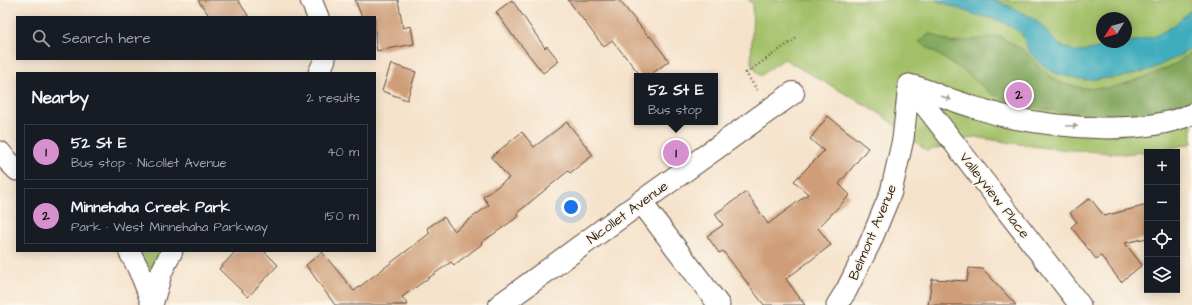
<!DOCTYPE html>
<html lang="en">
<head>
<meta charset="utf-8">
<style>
	body { margin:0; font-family:"Architects Daughter",sans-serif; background:#242831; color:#f1f3f6 }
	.controls { position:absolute; right:12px; bottom:12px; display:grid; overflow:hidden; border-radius:0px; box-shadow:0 2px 10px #0003 }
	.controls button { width:36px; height:36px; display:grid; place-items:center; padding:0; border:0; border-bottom:1px solid #363941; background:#171b24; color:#f1f3f6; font:20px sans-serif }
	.compass { position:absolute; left:1096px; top:12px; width:36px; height:36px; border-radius:50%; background:#171b24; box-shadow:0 2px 10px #0003; rotate:233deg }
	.you { position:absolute; left:571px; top:207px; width:14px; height:14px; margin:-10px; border:3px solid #fff; border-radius:50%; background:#1a73e8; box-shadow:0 0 0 6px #1a73e833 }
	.badge { display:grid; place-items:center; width:26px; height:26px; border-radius:50%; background:#d690ce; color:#111; font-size:13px; font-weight:700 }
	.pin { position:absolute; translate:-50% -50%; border:2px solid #fff; box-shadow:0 1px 4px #0006 }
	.popup { position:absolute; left:634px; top:73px; width:84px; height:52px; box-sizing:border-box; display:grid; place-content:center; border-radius:0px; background:#171b24; filter:drop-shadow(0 1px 3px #0005); font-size:13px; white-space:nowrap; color:#9ea1a6 }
	.popup b { font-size:15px; color:#f1f3f6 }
	.popup::after { content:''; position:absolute; left:50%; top:100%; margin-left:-8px; border:8px solid transparent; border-top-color:#171b24 }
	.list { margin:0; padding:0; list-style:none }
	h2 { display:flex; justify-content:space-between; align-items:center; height:52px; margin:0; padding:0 16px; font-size:17px }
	h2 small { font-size:13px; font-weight:400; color:#9ea1a6 }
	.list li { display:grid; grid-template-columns:26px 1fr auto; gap:12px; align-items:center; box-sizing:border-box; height:56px; margin:0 8px 8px; padding:0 8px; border:1px solid #363941; border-radius:0px }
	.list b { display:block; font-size:15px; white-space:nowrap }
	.list p { margin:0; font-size:13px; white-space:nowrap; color:#9ea1a6 }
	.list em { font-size:13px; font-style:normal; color:#9ea1a6 }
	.icon { flex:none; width:22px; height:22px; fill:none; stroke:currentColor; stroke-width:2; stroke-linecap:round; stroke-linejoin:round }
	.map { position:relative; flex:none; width:1192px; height:305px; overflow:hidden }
	.search { position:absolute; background:#171b24; box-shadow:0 2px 10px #0003; left:16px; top:16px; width:360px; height:44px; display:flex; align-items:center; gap:10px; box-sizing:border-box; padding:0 14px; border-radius:0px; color:#9ea1a6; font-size:15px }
	.panel { position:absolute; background:#171b24; box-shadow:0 2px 10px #0003; left:16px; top:72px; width:360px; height:180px; border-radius:0px }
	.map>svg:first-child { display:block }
	.green { fill:#a2c068; stroke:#6e7543; fill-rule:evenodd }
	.forest { fill:#81a65c; stroke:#5e683d }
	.water { fill:#3fadbe; stroke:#3d6c6e }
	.building { fill:#cf9e78 }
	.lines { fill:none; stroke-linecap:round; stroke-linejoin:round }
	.minor-casing { stroke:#574638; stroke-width:23 }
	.major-casing { stroke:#574638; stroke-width:24 }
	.path { stroke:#574638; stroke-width:2.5; stroke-dasharray:1 3; stroke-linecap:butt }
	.minor { stroke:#fff; stroke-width:21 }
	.major { stroke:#fff; stroke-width:22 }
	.oneway { fill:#a79f9a }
	.labels { text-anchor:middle; stroke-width:3.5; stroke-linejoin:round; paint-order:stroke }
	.street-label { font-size:14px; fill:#3b2a1e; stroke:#fbf7ec }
</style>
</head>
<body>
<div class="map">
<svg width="1192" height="305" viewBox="0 0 1192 305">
	<rect width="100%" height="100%" fill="#fbf7ec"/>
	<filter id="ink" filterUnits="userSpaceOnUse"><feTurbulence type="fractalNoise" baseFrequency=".025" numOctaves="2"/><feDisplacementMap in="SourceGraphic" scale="8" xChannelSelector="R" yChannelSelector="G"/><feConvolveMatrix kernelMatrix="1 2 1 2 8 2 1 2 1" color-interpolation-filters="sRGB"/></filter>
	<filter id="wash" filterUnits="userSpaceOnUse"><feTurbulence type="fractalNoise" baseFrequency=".012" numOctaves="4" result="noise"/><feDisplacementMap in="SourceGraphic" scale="16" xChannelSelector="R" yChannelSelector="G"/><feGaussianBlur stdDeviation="0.9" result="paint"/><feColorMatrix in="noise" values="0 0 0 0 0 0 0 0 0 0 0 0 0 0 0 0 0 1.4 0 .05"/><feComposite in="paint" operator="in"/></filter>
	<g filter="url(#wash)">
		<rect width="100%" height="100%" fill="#f5e2ca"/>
		<path class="green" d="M748 0H1192V143L1187 145 1156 151 1124 154 1046 148 974 137 927 151 879 113 784 59 760 76 751 63 753 4ZM1102 18H1126V42H1102Z
			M136 251H160L152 268 149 270Z"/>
		<path class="forest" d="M930 33 952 43 999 36 1025 51 1040 68 1058 82 1082 88H1111L1146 77 1177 63 1192 51V100L1158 113 1119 116 1065 113 1023 105 991 94 965 72 919 42Z"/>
		<path class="water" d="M935 0H995L1013 8 1031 17 1041 25 1059 45 1077 52 1094 49 1114 43 1135 41 1155 36 1173 26 1192 9V47L1181 55 1152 69 1123 77 1085 80 1065 76 1055 73 1045 67 1030 53 1021 33 1008 25 996 19 976 15Z"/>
		<g id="blocks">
			<path class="building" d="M198 0H238L249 17H210Z
				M355 0H398L403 28 411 26 414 44 377 51 375 39V17H362Z
				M512 0 545 48 547 46 559 61 543 73 514 36H513L496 12Z
				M568 0H619L649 37 650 36 669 61 649 76H641L612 40 604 47Z
				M391 64 416 72 407 100 382 91Z
				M828 116 868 148 839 184 850 195 818 228 831 245 786 279 805 305H764L723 251 719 253 707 236 723 225 715 214 746 192 768 224 808 194 794 181 824 151 810 139Z
				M567 122 593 155 570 173 568 171 517 213 519 216 481 243 482 244 454 265 451 262 402 297 408 305H335L306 265 322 252 354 291 430 233 427 228 444 217 454 231 489 205 483 197 509 178 491 157 522 132 534 147Z
				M1090 198 1104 216 1147 205V238L1125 243 1142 265 1121 282 1101 256 1096 259 1071 227 1077 222 1070 213Z
				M236 251H264L278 265 248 297 219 269Z
				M969 268 983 269 1016 305H928L932 279 967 281Z"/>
		</g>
	</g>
	<g filter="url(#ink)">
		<use href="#blocks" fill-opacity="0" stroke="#574638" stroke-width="1"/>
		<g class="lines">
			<g class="minor-casing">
				<path id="minor" d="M311 0 318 17
					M319 73 325 59
					M909 85C920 87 931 92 941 96 952 100 962 103 973 107 984 110 996 114 1008 117 1061 128 1142 136 1192 114
					M909 85 1080 305
					M0 152 5 158 17 170
					M641 202 719 305
					M129 251C140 270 146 284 152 305
					M152 305 162 271 172 251
					M837 305 846 291 870 243 891 192 903 139 909 85"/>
			</g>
			<g class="major-casing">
				<path id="major" d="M500 305 641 202 793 93"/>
			</g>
			<path class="path" d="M757 90 746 73 798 37"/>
			<use href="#minor" class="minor"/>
			<use href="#major" class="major"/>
		</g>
		<defs><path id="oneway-solid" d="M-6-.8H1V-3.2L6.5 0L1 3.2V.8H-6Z"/></defs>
		<g class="oneway">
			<use href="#oneway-solid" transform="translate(946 98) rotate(21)"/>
			<use href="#oneway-solid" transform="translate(1072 126) rotate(2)"/>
		</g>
	</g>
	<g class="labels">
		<g class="street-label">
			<text transform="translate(995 195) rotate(52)" y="5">Valleyview Place</text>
			<text transform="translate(627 212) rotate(-36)" y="5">Nicollet Avenue</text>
			<text transform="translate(872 232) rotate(-67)" y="5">Belmont Avenue</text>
		</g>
	</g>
</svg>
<div class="controls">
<button>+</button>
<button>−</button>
<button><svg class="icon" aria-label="locate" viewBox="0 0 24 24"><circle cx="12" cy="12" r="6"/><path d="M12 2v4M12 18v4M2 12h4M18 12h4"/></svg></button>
<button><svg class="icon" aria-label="layers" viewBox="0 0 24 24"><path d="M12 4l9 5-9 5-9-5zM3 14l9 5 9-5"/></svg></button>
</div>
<svg class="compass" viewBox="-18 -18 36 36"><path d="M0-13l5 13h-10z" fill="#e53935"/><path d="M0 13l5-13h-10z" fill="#9ea1a6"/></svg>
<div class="you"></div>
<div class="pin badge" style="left:676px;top:153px">1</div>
<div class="popup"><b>52 St E</b>Bus stop</div>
<div class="pin badge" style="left:1019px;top:95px">2</div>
<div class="search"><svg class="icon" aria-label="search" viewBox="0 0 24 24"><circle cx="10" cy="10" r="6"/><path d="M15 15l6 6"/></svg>Search here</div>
<section class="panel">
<h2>Nearby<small>2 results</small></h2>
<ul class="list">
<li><span class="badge">1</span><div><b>52 St E</b><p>Bus stop · Nicollet Avenue</p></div><em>40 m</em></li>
<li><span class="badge">2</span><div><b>Minnehaha Creek Park</b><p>Park · West Minnehaha Parkway</p></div><em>150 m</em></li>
</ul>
</section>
</div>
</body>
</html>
